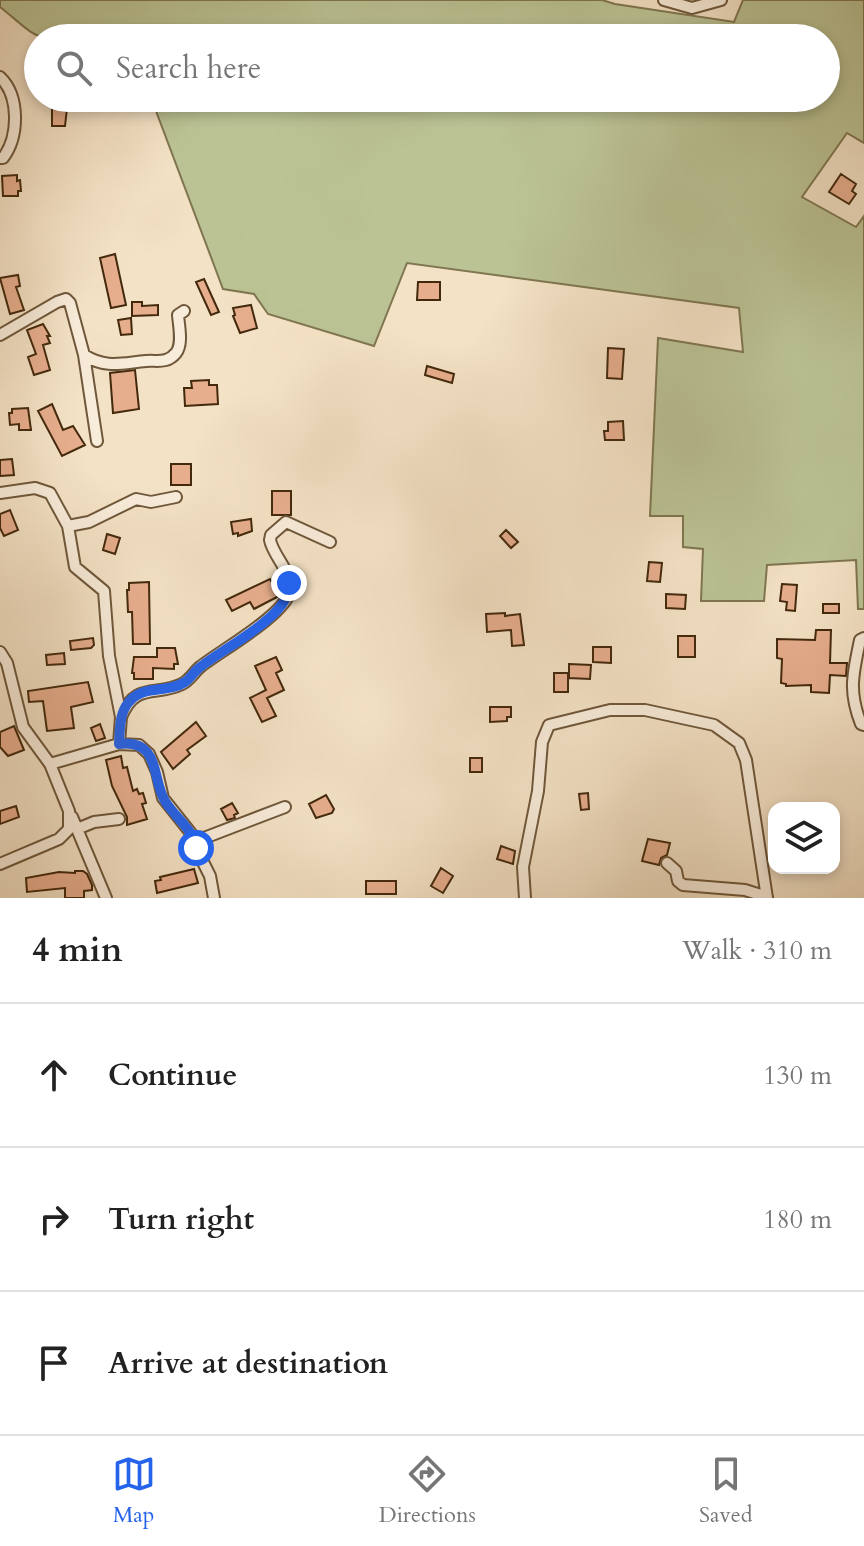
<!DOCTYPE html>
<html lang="en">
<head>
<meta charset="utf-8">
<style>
	body { margin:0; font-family:Cardo,serif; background:#f6f6f6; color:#222 }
	.controls { position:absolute; right:24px; bottom:24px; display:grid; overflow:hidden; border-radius:16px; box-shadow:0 4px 12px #0003 }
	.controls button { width:72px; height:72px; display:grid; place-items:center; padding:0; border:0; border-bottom:2px solid #e0e0e0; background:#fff; color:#222; font:40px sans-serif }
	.stop { position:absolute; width:24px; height:24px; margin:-18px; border:6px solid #2563eb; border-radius:50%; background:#fff }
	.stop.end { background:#2563eb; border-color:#fff; box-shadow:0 2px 8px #0008 }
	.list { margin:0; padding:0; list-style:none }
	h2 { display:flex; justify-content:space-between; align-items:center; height:104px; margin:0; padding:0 32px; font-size:34px }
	h2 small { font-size:26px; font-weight:400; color:#767676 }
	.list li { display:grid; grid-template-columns:52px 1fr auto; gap:24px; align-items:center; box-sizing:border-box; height:144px; padding:0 32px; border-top:2px solid #e0e0e0 }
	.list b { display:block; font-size:30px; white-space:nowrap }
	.list em { font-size:26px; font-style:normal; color:#767676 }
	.icon { flex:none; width:44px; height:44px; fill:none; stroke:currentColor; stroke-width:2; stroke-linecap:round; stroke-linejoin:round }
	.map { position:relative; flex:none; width:864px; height:898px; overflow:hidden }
	.search { position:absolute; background:#fff; box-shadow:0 4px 12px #0003; left:24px; right:24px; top:24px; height:88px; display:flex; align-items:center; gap:20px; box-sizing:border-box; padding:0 28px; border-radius:44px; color:#767676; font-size:30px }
	.sheet { height:536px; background:#fff }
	nav { display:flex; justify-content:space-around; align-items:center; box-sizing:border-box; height:112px; border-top:2px solid #e0e0e0; background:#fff; font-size:22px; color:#767676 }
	nav a { display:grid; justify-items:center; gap:4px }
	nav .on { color:#2563eb }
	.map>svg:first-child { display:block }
	.green { fill:#bbc395; stroke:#7f7650; stroke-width:2 }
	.building { fill:#e7ae8e; stroke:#43290c; stroke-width:2 }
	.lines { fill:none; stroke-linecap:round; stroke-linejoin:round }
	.minor-casing { stroke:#6f573a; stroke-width:14 }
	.minor { stroke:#f8ecda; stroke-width:10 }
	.route { stroke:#2563eb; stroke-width:10 }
</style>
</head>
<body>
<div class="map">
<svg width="864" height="898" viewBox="0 0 864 898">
	<rect width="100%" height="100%" fill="#f4e2c6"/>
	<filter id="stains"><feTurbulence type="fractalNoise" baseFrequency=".0025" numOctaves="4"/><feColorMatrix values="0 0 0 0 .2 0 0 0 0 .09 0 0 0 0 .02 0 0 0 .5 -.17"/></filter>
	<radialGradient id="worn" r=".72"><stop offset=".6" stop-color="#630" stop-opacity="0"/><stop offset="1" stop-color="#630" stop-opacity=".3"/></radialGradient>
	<path class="green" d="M0 0H602L615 4 734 22 743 0H864V143L847 133 802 197 856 227 864 216V609H858L856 560 767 565 764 601H701L703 549 683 547V516H650L658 338 743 352 739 308 407 263 374 346 268 314 254 294 223 289 153 103V98H826V38H89L84 27C37 48 37 36 0 7Z"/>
	<path class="building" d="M52 98 68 99 65 126H52Z
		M841 174 856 184 852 191 856 194 849 204 829 192Z
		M17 175V181L20 180 21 191H18V196H3L2 176Z
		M115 254 126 305 111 308 100 258Z
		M18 275 20 286 16 287 24 310 10 314 0 278Z
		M204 279 219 312 211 315 196 282Z
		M418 282H440V300H417Z
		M132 302H142V306L158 305V315L132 316Z
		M251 305 257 328 240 333 233 316 235 315 233 308Z
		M131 318 132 334 121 335 118 320Z
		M43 324 50 336H47L50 343 43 345 50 370 34 375 28 357 36 354 27 330Z
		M608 348 624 349 622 379 607 378Z
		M427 366 454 374 452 383 425 375Z
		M135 370 139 409 113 413 110 373Z
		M209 380V385H217L218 404 185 406 184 388H192L191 381Z
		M52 404 63 430 73 426 85 445 62 456 38 411Z
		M28 408 31 430H19V424L10 425 9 413H12V409Z
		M623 421 624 440H605L604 431H608V422Z
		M12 459 14 475 0 476V460Z
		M171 464H191V485H171Z
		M272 491H291V515H272Z
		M10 510 18 530 4 536 0 528V514Z
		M251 519 252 531 238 536V533L233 534 231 522Z
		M506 530 518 542 511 548 500 536Z
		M107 534 120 538 115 554 103 550Z
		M649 562 662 563 660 582 647 581Z
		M270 579 279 596 254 609 250 602 232 611 226 600Z
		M149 582 150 644H133L132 612H128L127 590H129V583Z
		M782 584 797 585 795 611 786 610 787 602 780 601Z
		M666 594 686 595 685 609 666 608Z
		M823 604H839V613H823Z
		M505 613V616L520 614 524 645 512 646 511 630 487 632 486 614Z
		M816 630H831L830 663H847L846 676 830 675 829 693 811 692V685L786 686V684L781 683 782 659 777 658V639L815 640Z
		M678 636H695V657H678Z
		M93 638 94 645 91 648 71 650 70 641Z
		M593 647H611V663L593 662Z
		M157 648H175L178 664H174V669L153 668V679H134V673H132L134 657H157Z
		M64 653 65 664 47 665 46 655Z
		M276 657 282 670 276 673 284 690 267 698 276 716 262 722 250 698 266 690 255 666Z
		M569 664 591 665 590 679 569 678Z
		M554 673H568V692H554Z
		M88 682 93 702 71 707 74 728 47 731 43 701 29 702 28 691Z
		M490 707H511V717H507V721L490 722Z
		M196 722 206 736 187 750 190 754 173 769 161 752Z
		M100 724 105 738 96 741 91 728Z
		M14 726 24 750 8 756 0 747V732Z
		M121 756 123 768 127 767 133 791 137 789 139 794 143 793 146 803 142 804 147 819 127 825V817L112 786 106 760Z
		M470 758H482V772H470Z
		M588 793 589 809 581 810 579 794Z
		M326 795 334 809 332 813 316 818 309 804Z
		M232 803 238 813 234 815 235 818 227 820 221 809Z
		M16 806 19 817 0 824V811Z
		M648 839 670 843 667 855 661 858 659 865 642 861Z
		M501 846 515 851 513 864 497 859Z
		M441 868 453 876 443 893 431 886Z
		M194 869 198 883 157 893 155 881 161 880 160 877Z
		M75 871H83L87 874 92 885V890L84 891V898H65V888L27 892 26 878 59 872 75 873Z
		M366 881H396V894H366Z"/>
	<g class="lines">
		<g class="minor-casing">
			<path id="minor" d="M664 0 692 8 721 0
				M0 77C20 96 19 137 3 158H0
				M0 335 57 302 66 299 70 303 84 355 97 441
				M84 355C106 369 122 363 146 361 157 360 167 364 176 353 183 344 179 327 178 315L184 311
				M0 493 35 488 50 493 68 526 75 567 104 591 109 656 121 717 119 744
				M68 526 89 522 136 499 151 502 176 497
				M864 638 860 640C853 674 848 691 861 724L864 725
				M0 652 7 663 23 727 50 764 69 811V829L59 839 0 864
				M121 717C136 681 156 697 182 684 190 680 194 672 200 667 220 651 285 615 290 591 293 573 273 556 270 540L271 535 286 522 330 542
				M50 764 119 744 139 745 149 754 157 772 163 798 194 837 196 848 210 876 214 898
				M72 817 106 898
				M77 829 94 822 119 819
				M194 837 204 838 285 807
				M667 863 676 871 678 881 683 885 745 890 767 897
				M525 898 523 867 538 791 542 742 549 725 610 710H645L714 725 739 743 746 760 767 898"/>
		</g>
		<use href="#minor" class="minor"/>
	</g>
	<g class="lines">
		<path class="route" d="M196 848C192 827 176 819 165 801 151 778 161 739 119 744 120 730 119 713 129 702 144 684 167 694 185 682 190 679 193 673 198 669 219 650 294 615 289 583"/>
	</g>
	<rect width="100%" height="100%" filter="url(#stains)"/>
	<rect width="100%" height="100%" fill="url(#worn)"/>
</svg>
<div class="controls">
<button><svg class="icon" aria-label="layers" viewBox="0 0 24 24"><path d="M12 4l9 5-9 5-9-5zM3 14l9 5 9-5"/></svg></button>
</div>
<div class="stop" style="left:196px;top:848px"></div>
<div class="stop end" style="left:289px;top:583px"></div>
<div class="search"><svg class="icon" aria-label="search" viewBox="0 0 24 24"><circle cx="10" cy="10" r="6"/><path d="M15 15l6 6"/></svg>Search here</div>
</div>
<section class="sheet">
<h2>4 min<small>Walk · 310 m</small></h2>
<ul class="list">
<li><svg class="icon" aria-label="ahead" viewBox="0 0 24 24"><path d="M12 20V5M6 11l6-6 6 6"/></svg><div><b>Continue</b></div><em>130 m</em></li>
<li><svg class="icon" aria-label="right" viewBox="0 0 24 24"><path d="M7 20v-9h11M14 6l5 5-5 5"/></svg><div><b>Turn right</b></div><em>180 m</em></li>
<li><svg class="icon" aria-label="arrive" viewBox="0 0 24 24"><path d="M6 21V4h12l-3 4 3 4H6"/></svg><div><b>Arrive at destination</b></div></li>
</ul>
</section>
<nav>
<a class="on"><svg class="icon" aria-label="map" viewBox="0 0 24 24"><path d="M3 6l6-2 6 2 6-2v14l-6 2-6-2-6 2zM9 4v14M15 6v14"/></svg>Map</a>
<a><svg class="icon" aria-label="directions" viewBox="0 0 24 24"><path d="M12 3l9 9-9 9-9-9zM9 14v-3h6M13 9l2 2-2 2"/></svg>Directions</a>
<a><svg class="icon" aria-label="saved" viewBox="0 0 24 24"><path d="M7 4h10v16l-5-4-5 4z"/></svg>Saved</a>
</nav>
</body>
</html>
